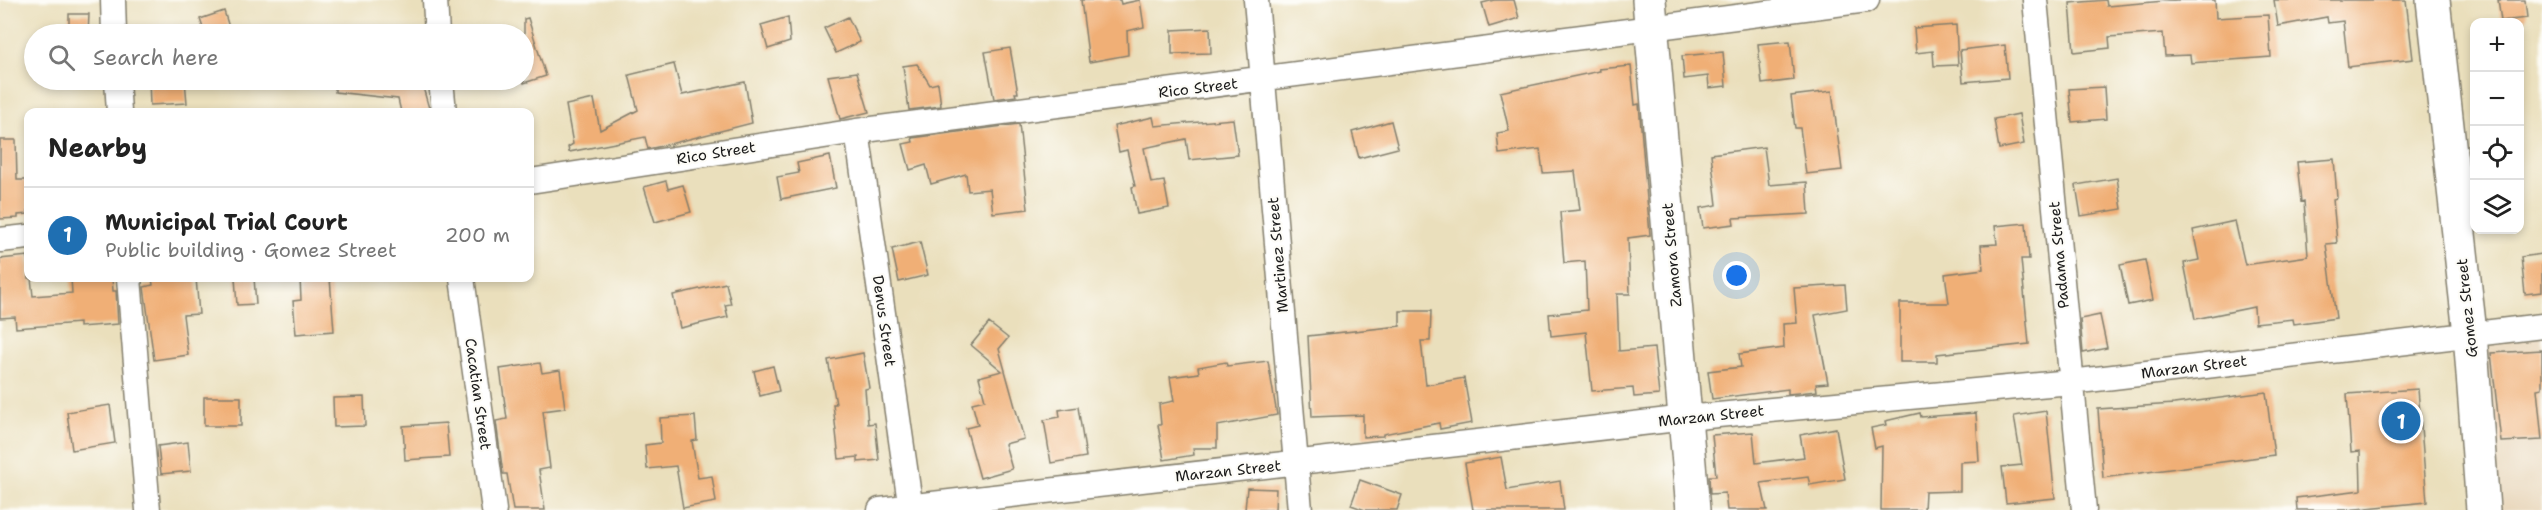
<!DOCTYPE html>
<html lang="en">
<head>
<meta charset="utf-8">
<style>
	body { margin:0; font-family:"Shantell Sans",sans-serif; background:#f6f6f6; color:#222 }
	.controls { position:absolute; right:18px; top:18px; display:grid; overflow:hidden; border-radius:12px; box-shadow:0 3px 9px #0003 }
	.controls button { width:54px; height:54px; display:grid; place-items:center; padding:0; border:0; border-bottom:2px solid #e0e0e0; background:#fff; color:#222; font:30px sans-serif }
	.you { position:absolute; left:1737px; top:276px; width:21px; height:21px; margin:-15px; border:4px solid #fff; border-radius:50%; background:#1a73e8; box-shadow:0 0 0 9px #1a73e833 }
	.badge { display:grid; place-items:center; width:39px; height:39px; border-radius:50%; background:#1f6fb2; color:#fff; font-size:20px; font-weight:700 }
	.pin { position:absolute; translate:-50% -50%; border:3px solid #fff; box-shadow:0 2px 6px #0006 }
	.list { margin:0; padding:0; list-style:none }
	h2 { display:flex; justify-content:space-between; align-items:center; height:78px; margin:0; padding:0 24px; font-size:26px }
	h2 small { font-size:20px; font-weight:400; color:#767676 }
	.list li { display:grid; grid-template-columns:39px 1fr auto; gap:18px; align-items:center; box-sizing:border-box; height:96px; padding:0 24px; border-top:2px solid #e0e0e0 }
	.list b { display:block; font-size:22px; white-space:nowrap }
	.list p { margin:0; font-size:20px; white-space:nowrap; color:#767676 }
	.list em { font-size:20px; font-style:normal; color:#767676 }
	.icon { flex:none; width:33px; height:33px; fill:none; stroke:currentColor; stroke-width:2; stroke-linecap:round; stroke-linejoin:round }
	.map { position:relative; flex:none; width:2542px; height:510px; overflow:hidden }
	.search { position:absolute; background:#fff; box-shadow:0 3px 9px #0003; left:24px; top:24px; width:510px; height:66px; display:flex; align-items:center; gap:15px; box-sizing:border-box; padding:0 21px; border-radius:33px; color:#767676; font-size:22px }
	.panel { position:absolute; background:#fff; box-shadow:0 3px 9px #0003; left:24px; top:108px; width:510px; height:174px; border-radius:12px }
	.map>svg:first-child { display:block }
	.built { fill:#e7d4b7 }
	.building { fill:#f0af76 }
	.lines { fill:none; stroke-linecap:round; stroke-linejoin:round }
	.street-casing { stroke:#837e6c; stroke-width:27 }
	.secondary-casing { stroke:#837e6c; stroke-width:36 }
	.street { stroke:#fff; stroke-width:24 }
	.secondary { stroke:#fff; stroke-width:33 }
	.labels { text-anchor:middle; stroke-width:4.5; stroke-linejoin:round; paint-order:stroke }
	.street-label { font-size:15px; fill:#1c1c1c; stroke:#fdfcf7 }
</style>
</head>
<body>
<div class="map">
<svg width="2542" height="510" viewBox="0 0 2542 510">
	<rect width="100%" height="100%" fill="#fdfcf7"/>
	<filter id="ink" filterUnits="userSpaceOnUse"><feTurbulence type="fractalNoise" baseFrequency=".0167" numOctaves="2"/><feDisplacementMap in="SourceGraphic" scale="12" xChannelSelector="R" yChannelSelector="G"/><feConvolveMatrix kernelMatrix="1 2 1 2 8 2 1 2 1" color-interpolation-filters="sRGB"/></filter>
	<filter id="wash" filterUnits="userSpaceOnUse"><feTurbulence type="fractalNoise" baseFrequency=".008" numOctaves="4" result="noise"/><feDisplacementMap in="SourceGraphic" scale="24" xChannelSelector="R" yChannelSelector="G"/><feGaussianBlur stdDeviation="1.35" result="paint"/><feColorMatrix in="noise" values="0 0 0 0 0 0 0 0 0 0 0 0 0 0 0 0 0 1.4 0 .05"/><feComposite in="paint" operator="in"/></filter>
	<g filter="url(#wash)">
		<rect width="100%" height="100%" fill="#eadfbc"/>
		<path class="built" d="M2542 326V510H2483L2470 333Z"/>
		<g id="blocks">
			<path class="building" d="M1081 0H1120L1121 4 1140 0 1144 27 1127 31 1128 55 1089 62Z
				M1494 0H1514L1519 18 1489 27 1482 3Z
				M2106 0 2107 6 2176 0H2215L2216 18 2268 15 2271 57 2191 63 2190 55 2165 56 2163 33 2109 37 2110 48 2074 52 2070 3Z
				M2274 0H2406L2413 59 2348 67 2343 21 2328 23 2327 17 2278 26Z
				M2498 0H2525L2527 18 2501 21Z
				M224 11 231 34H205L200 19Z
				M69 14H89L88 34H69Z
				M788 17 790 42 768 49 761 25Z
				M848 17 860 42 836 53 824 28Z
				M528 18 546 76 524 83V19Z
				M1956 25 1958 65 1934 66 1933 51 1916 53 1914 28Z
				M1210 28 1211 53 1172 54V30Z
				M1790 41 1794 80 1762 84 1758 44Z
				M2005 45 2008 78 1963 82 1960 50Z
				M1010 48 1018 93H1015L1016 96 994 99 985 52Z
				M1723 52 1726 86 1709 88 1708 76 1684 79 1682 56Z
				M674 64 682 95 745 82 752 123 662 146 648 149 645 137 569 152 568 147 573 144 566 105 594 99 600 130 638 110 629 75Z
				M917 64 930 85 938 83 941 106 909 110 903 66Z
				M1631 66 1635 105 1639 104 1650 235 1628 238 1630 294H1617L1619 351 1654 348 1659 395 1634 397 1633 388 1592 391 1586 332 1551 336 1549 314 1587 310 1585 261 1564 263 1560 212 1580 210 1575 171 1543 173 1540 149 1499 154 1497 133 1509 131 1500 92 1600 71 1599 69Z
				M857 72 869 112 840 119 828 76Z
				M149 80H185L187 103 150 105Z
				M335 80H421L430 112H401L398 99 335 92Z
				M2104 87 2106 119 2072 122 2069 89Z
				M1832 91 1842 170 1806 174 1800 128H1795L1791 96Z
				M2019 114 2024 144 1999 149 1994 119Z
				M1153 117 1155 126 1233 119 1238 155 1189 160 1186 139 1144 148 1151 183 1164 181 1169 208 1137 214 1132 187 1135 186 1127 150 1119 152 1114 126Z
				M1391 121 1398 148 1359 158 1352 132Z
				M1019 124 1028 209 993 213 990 189 968 191 966 174 931 184 926 165 910 170 903 144 913 142 912 138Z
				M0 140H16L17 180H28V214L18 215V218L0 219Z
				M1764 147 1769 185 1807 182 1809 214 1733 218 1734 224 1703 228 1700 208 1717 205 1711 154Z
				M830 156 836 188 781 199 777 177 799 173 797 163Z
				M2334 159 2337 198 2333 199 2337 243 2326 244 2336 318 2294 324 2293 319 2255 323 2254 307 2195 319 2184 263 2199 260 2193 230 2235 221 2245 265 2308 256 2304 201 2301 202 2297 162Z
				M2117 178 2122 209 2081 216 2076 185Z
				M666 181 668 189 683 185 691 212 655 222 644 187Z
				M2026 223 2029 259H2021L2029 344 1937 354V362H1900V303H1949L1945 274 1983 269 1981 245 1997 244 1995 226Z
				M920 242 928 275 899 282 892 249Z
				M2542 254V292L2525 294 2521 257Z
				M28 256V278H31L33 296 72 293 71 278H112L113 291H116L118 324 79 327V323L16 328 15 317 0 318V259Z
				M2145 260 2153 300 2128 305 2120 265Z
				M152 278H196L199 314 183 315 188 355 154 360 144 287 153 285Z
				M235 278H254L256 304 237 305Z
				M300 278H330L334 331 296 334 293 301 301 300Z
				M726 283 731 304 725 305 728 317 680 328 673 295Z
				M1845 285 1847 309 1815 315 1828 383 1816 384 1817 391 1788 394V389L1712 399 1708 371 1741 367 1739 354 1784 348 1783 324 1797 323 1794 288Z
				M1400 311H1431L1430 341H1421L1426 385 1464 378 1472 423 1440 429 1439 423 1383 434V436L1363 437V415L1312 417 1308 336 1400 326Z
				M2100 315 2107 348 2083 353 2080 319Z
				M989 323 1008 338 999 349 1024 439 1005 444 1012 469 980 478 966 428 978 425 972 403 985 400 979 377 1002 371 971 345Z
				M2542 350V388L2537 389 2542 440 2501 442 2491 353Z
				M863 353 869 388 865 389 868 424 875 423 879 460 858 462V457L839 459 833 404H836L828 360Z
				M1268 361 1277 415 1217 426V448H1193L1194 455 1164 460 1158 425H1161L1159 404 1174 401 1170 377 1199 373 1198 367 1226 362 1227 366Z
				M540 363 542 373 560 370 565 408 543 411 550 468 539 470 545 510H513L507 474H503L496 421 507 419 500 369Z
				M773 366 779 391 760 396 754 371Z
				M2418 389 2427 502 2346 510H2297L2296 498 2361 490 2360 451 2351 452 2347 394Z
				M2266 392 2274 455 2103 478 2098 409 2174 404Z
				M204 397H241V426H204Z
				M364 397 365 426 334 427 333 398Z
				M110 405 115 443 72 450 67 412Z
				M1078 407 1086 457 1051 463 1044 420 1060 417 1059 410Z
				M2046 411 2055 498 2006 503 2002 467 2022 465 2014 416Z
				M1920 413 1921 417 1976 413 1979 461 1960 462V491L1925 492 1924 510H1881L1882 446 1875 448 1871 428 1886 425 1885 421Z
				M695 416 697 440 692 441 698 478 712 476 716 502 683 508 676 466 647 469 645 445 661 443 660 418Z
				M446 423 449 457 405 460 403 426Z
				M1836 428 1845 479 1810 485 1808 477 1761 483 1767 510H1727L1725 493 1710 494 1709 476H1716L1712 435 1753 432 1756 463 1804 457 1800 435Z
				M188 442 191 471 161 474 158 446Z
				M1501 457 1507 490 1560 481 1564 510H1473L1465 463Z
				M1360 480 1402 495 1397 510H1365L1351 505Z
				M1247 488 1276 489 1275 510H1245Z"/>
		</g>
	</g>
	<g filter="url(#ink)">
		<use href="#blocks" fill-opacity="0" stroke="#837e6c" stroke-width="1.5"/>
		<g class="lines">
			<g class="street-casing">
				<path id="street" d="M113 0 114 34
					M435 0 437 34
					M1256 0 1300 510
					M2035 0 2084 510
					M117 80 119 112
					M441 80 444 112
					M857 131 911 510
					M530 181 857 131 1867 0
					M0 240 28 237
					M129 278 148 510
					M462 278 494 510
					M880 510 1686 418 2071 382 2542 326"/>
			</g>
			<g class="secondary-casing">
				<path id="secondary" d="M1649 0 1693 510
					M2433 0 2470 333 2483 510"/>
			</g>
			<use href="#street" class="street"/>
			<use href="#secondary" class="secondary"/>
		</g>
	</g>
	<g class="labels">
		<g class="street-label">
			<text transform="translate(1198 88) rotate(-7)" y="5">Rico Street</text>
			<text transform="translate(716 153) rotate(-9)" y="5">Rico Street</text>
			<text transform="translate(1278 255) rotate(-95)" y="5">Martinez Street</text>
			<text transform="translate(1672 255) rotate(-95)" y="5">Zamora Street</text>
			<text transform="translate(2059 255) rotate(-95)" y="5">Padama Street</text>
			<text transform="translate(2467 308) rotate(-96)" y="5">Gomez Street</text>
			<text transform="translate(884 321) rotate(82)" y="5">Denus Street</text>
			<text transform="translate(2194 367) rotate(-7)" y="5">Marzan Street</text>
			<text transform="translate(478 394) rotate(82)" y="5">Cacatian Street</text>
			<text transform="translate(1711 416) rotate(-6)" y="5">Marzan Street</text>
			<text transform="translate(1228 471) rotate(-6)" y="5">Marzan Street</text>
		</g>
	</g>
</svg>
<div class="controls">
<button>+</button>
<button>−</button>
<button><svg class="icon" aria-label="locate" viewBox="0 0 24 24"><circle cx="12" cy="12" r="6"/><path d="M12 2v4M12 18v4M2 12h4M18 12h4"/></svg></button>
<button><svg class="icon" aria-label="layers" viewBox="0 0 24 24"><path d="M12 4l9 5-9 5-9-5zM3 14l9 5 9-5"/></svg></button>
</div>
<div class="you"></div>
<div class="pin badge" style="left:2401px;top:421px">1</div>
<div class="search"><svg class="icon" aria-label="search" viewBox="0 0 24 24"><circle cx="10" cy="10" r="6"/><path d="M15 15l6 6"/></svg>Search here</div>
<section class="panel">
<h2>Nearby<small></small></h2>
<ul class="list">
<li><span class="badge">1</span><div><b>Municipal Trial Court</b><p>Public building · Gomez Street</p></div><em>200 m</em></li>
</ul>
</section>
</div>
</body>
</html>
